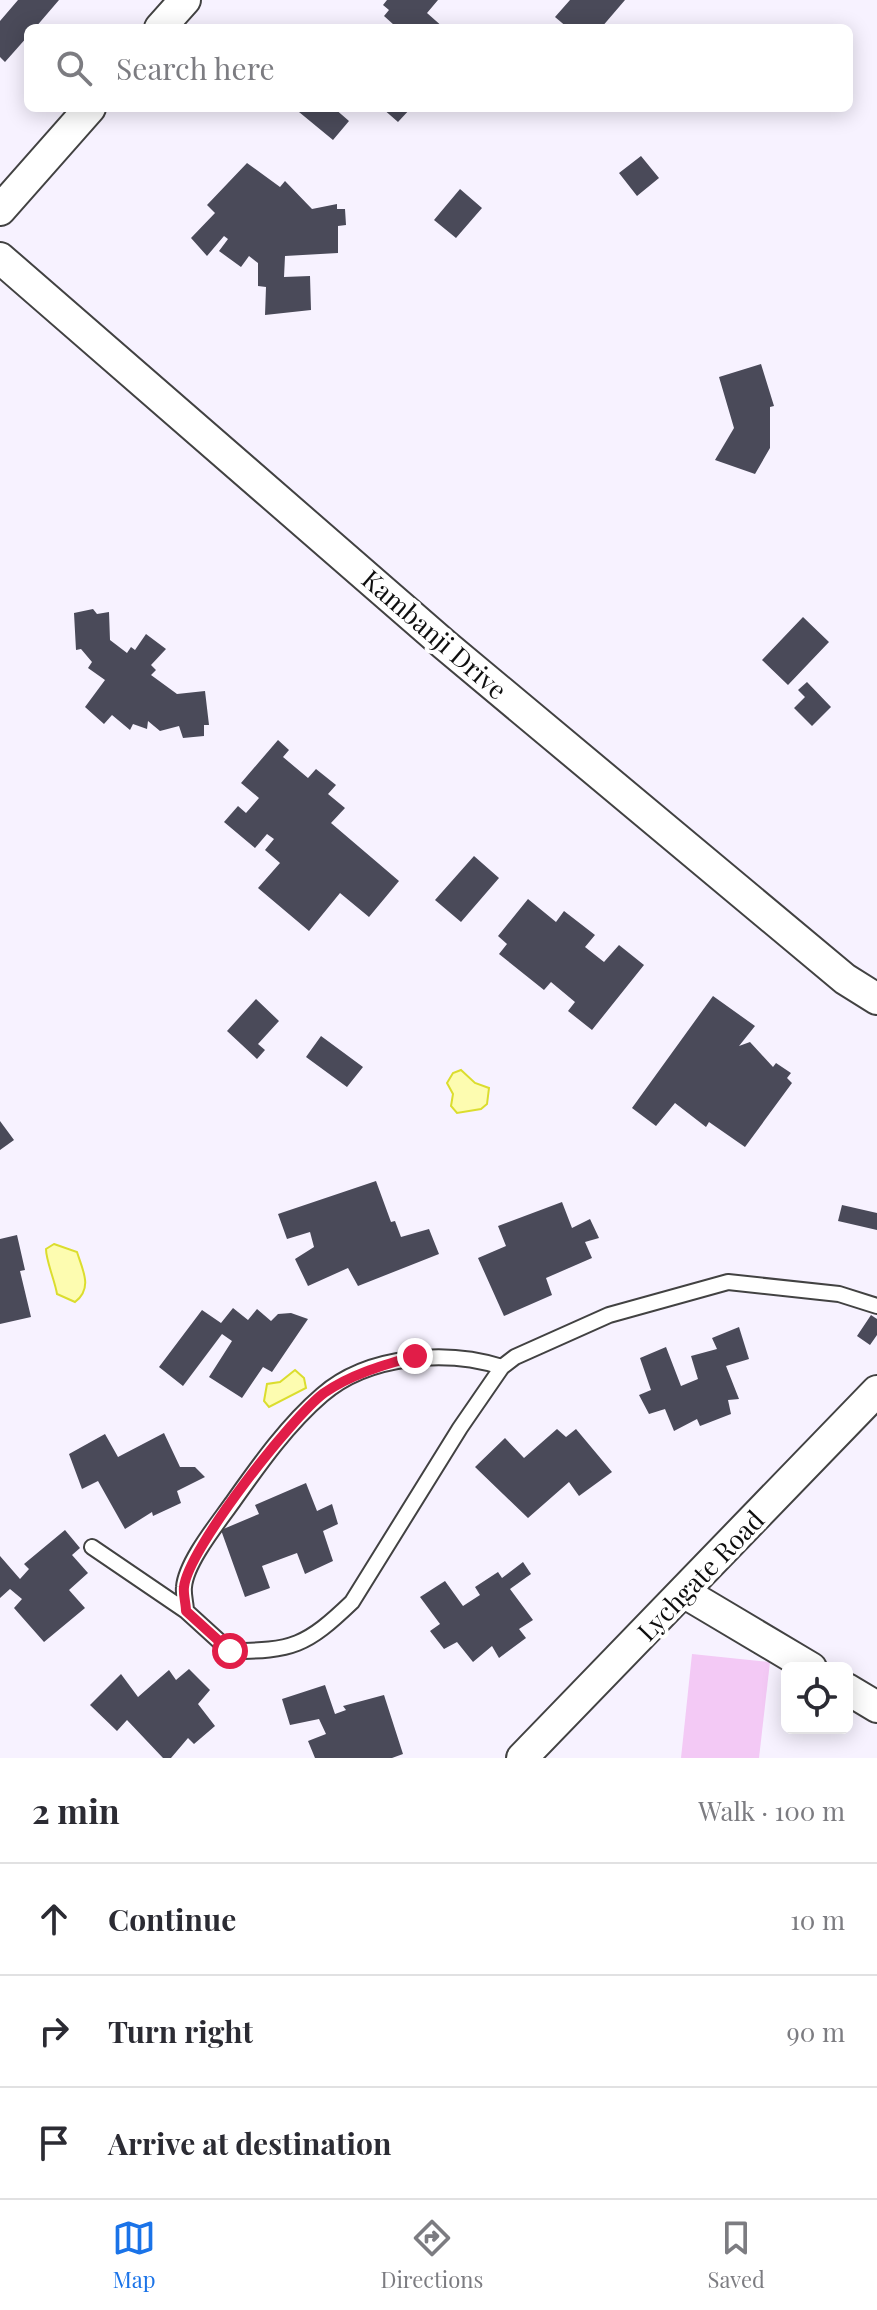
<!DOCTYPE html>
<html lang="en">
<head>
<meta charset="utf-8">
<style>
	body { margin:0; font-family:"Playfair Display",serif; background:#f2f2f3; color:#2b2b33 }
	.controls { position:absolute; right:24px; bottom:24px; display:grid; overflow:hidden; border-radius:12px; box-shadow:0 4px 20px #0003 }
	.controls button { width:72px; height:72px; display:grid; place-items:center; padding:0; border:0; border-bottom:2px solid #e1e1e2; background:#fff; color:#2b2b33; font:40px sans-serif }
	.stop { position:absolute; width:24px; height:24px; margin:-18px; border:6px solid #e11d48; border-radius:50%; background:#fff }
	.stop.end { background:#e11d48; border-color:#fff; box-shadow:0 2px 8px #0008 }
	.list { margin:0; padding:0; list-style:none }
	h2 { display:flex; justify-content:space-between; align-items:center; height:104px; margin:0; padding:0 32px; font-size:34px }
	h2 small { font-size:26px; font-weight:400; color:#7c7c81 }
	.list li { display:grid; grid-template-columns:52px 1fr auto; gap:24px; align-items:center; box-sizing:border-box; height:112px; padding:0 32px; border-top:2px solid #e1e1e2 }
	.list b { display:block; font-size:30px; white-space:nowrap }
	.list em { font-size:26px; font-style:normal; color:#7c7c81 }
	.icon { flex:none; width:44px; height:44px; fill:none; stroke:currentColor; stroke-width:2; stroke-linecap:round; stroke-linejoin:round }
	.map { position:relative; flex:none; width:877px; height:1758px; overflow:hidden }
	.search { position:absolute; background:#fff; box-shadow:0 4px 20px #0003; left:24px; right:24px; top:24px; height:88px; display:flex; align-items:center; gap:20px; box-sizing:border-box; padding:0 28px; border-radius:12px; color:#7c7c81; font-size:30px }
	.sheet { height:440px; background:#fff }
	nav { display:flex; justify-content:space-around; align-items:center; box-sizing:border-box; height:112px; border-top:2px solid #e1e1e2; background:#fff; font-size:22px; color:#7c7c81 }
	nav a { display:grid; justify-items:center; gap:4px }
	nav .on { color:#1a73e8 }
	.map>svg:first-child { display:block }
	.pitch { fill:#f3c9f5 }
	.water { fill:#fdfcb0; stroke:#dbdd2e; stroke-width:2 }
	.building { fill:#4a4a59 }
	.lines { fill:none; stroke-linecap:round; stroke-linejoin:round }
	.lane-casing { stroke:#424242; stroke-width:18 }
	.street-casing { stroke:#424242; stroke-width:34 }
	.lane { stroke:#fff; stroke-width:14 }
	.street { stroke:#fff; stroke-width:30 }
	.route { stroke:#e11d48; stroke-width:10 }
	.labels { text-anchor:middle; stroke-width:8; stroke-linejoin:round; paint-order:stroke }
	.street-label { font-size:26px; fill:#0f0f0f; stroke:#fff }
</style>
</head>
<body>
<div class="map">
<svg width="877" height="1758" viewBox="0 0 877 1758">
	<rect width="100%" height="100%" fill="#f7f2ff"/>
	<path class="pitch" d="M692 1654 770 1662 759 1758H681Z"/>
	<path class="water" d="M461 1070 475 1083 489 1088 487 1104 481 1109 457 1113 451 1106 453 1094 447 1083 453 1073Z
		M54 1244 77 1252C83 1271 93 1288 75 1302L57 1294C55 1281 46 1261 46 1249Z
		M295 1370 304 1378 306 1388 269 1407 264 1401 267 1384 280 1382Z"/>
	<path class="building" d="M18 0H59L35 28H28V36L5 62 0 57V21Z
		M387 0H438L427 13 444 28H391L394 25 384 16 389 10 383 5Z
		M570 0H625L601 28H568L555 17Z
		M302 108H334L349 121 333 140 299 112Z
		M382 108H411L398 122Z
		M641 156 659 178 637 196 619 173Z
		M247 163 280 187 285 181 312 209 337 204V209H345L346 225 338 226V253L285 256 284 277 310 276 311 310 265 315 266 287 258 286V263L249 256 241 267 219 251 228 239 224 236 207 256 191 238 215 213 207 205Z
		M460 189 482 208 456 238 434 220Z
		M761 364 774 406 770 407V448L755 474 715 460 734 428 719 377Z
		M93 609 97 614 109 612 110 640 127 653 131 647 135 650 146 634 166 649 151 665 156 670 151 675 177 694 205 691 209 725H204V736L183 738 179 726 160 731 148 721 147 729 133 724 130 730 112 715 104 724 85 707 105 680 88 668 92 662 81 649 76 650 74 613Z
		M803 617 829 642 788 685 762 660Z
		M807 682 831 707 812 726 794 708 805 697 798 690Z
		M278 740 289 750 283 757 308 778 316 769 336 785 328 794 345 808 331 823 399 881 369 917 340 893 309 931 258 888 280 863 265 850 274 839 267 834 255 848 224 822 238 806 246 813 259 798 241 783Z
		M474 856 499 878 461 922 435 900Z
		M528 899 556 922 564 911 595 935 585 947 604 962 619 945 644 965 592 1030 568 1011 575 1002 551 982 544 990 499 954 507 944 498 936Z
		M713 996 755 1026 739 1046 750 1042 773 1067 776 1063 791 1073 787 1078 792 1083 745 1147 709 1122 706 1127 675 1103 656 1126 632 1108Z
		M256 999 279 1021 258 1044 265 1050 257 1059 227 1031Z
		M321 1036 363 1067 347 1087 306 1057Z
		M0 1121 14 1140 0 1150Z
		M376 1181 391 1222 395 1221 401 1237 429 1229 439 1254 358 1286 348 1268 308 1286 295 1259 314 1247 310 1232 287 1239 278 1214Z
		M562 1202 572 1228 590 1219 599 1238 585 1242 592 1258 546 1278 552 1295 504 1316 478 1258 506 1246 498 1226Z
		M842 1205 877 1213V1230L838 1221Z
		M17 1235 25 1270 20 1271 31 1317 0 1324V1239Z
		M233 1308 248 1320 257 1309 271 1321 278 1314 291 1313 308 1319 272 1372 263 1367 242 1398 209 1377 232 1341 222 1334 183 1386 159 1367 202 1310 221 1323Z
		M871 1315 877 1319V1335L870 1345 857 1336Z
		M739 1327 749 1359 726 1366 739 1399 728 1400 731 1414 700 1426 697 1419 674 1431 665 1409 649 1414 639 1395 651 1390 640 1358 666 1347 681 1386 698 1379 691 1356 717 1349 712 1338Z
		M557 1429 566 1437 576 1429 612 1472 579 1496 569 1482 528 1518 475 1467 505 1438 524 1458Z
		M164 1433 180 1467H195L205 1477 177 1491 181 1503 153 1516 152 1512 125 1529 98 1481 82 1489 69 1454 105 1434 118 1457Z
		M306 1483 317 1511 332 1504 338 1524 323 1531 333 1561 305 1574 297 1553 262 1566 270 1588 245 1597 221 1530 259 1514 255 1505Z
		M65 1530 80 1548 72 1555 88 1573 69 1590 85 1608 44 1642 14 1608 22 1599 10 1589 0 1598V1556L20 1579 29 1569 24 1564Z
		M523 1562 531 1574 510 1589 533 1620 519 1629 526 1638 499 1658 492 1646 473 1662 457 1642 444 1649 430 1631 440 1624 420 1597 445 1581 463 1606 480 1595 475 1587 498 1572 502 1578Z
		M189 1669 210 1690 198 1704 215 1726 194 1744 188 1738 171 1758H163L127 1720 117 1731 90 1705 121 1674 138 1697 169 1670 176 1680Z
		M325 1685 335 1714 346 1710 343 1706 384 1695 403 1754 392 1758H315L308 1741 326 1734 319 1719 290 1725 282 1699Z"/>
	<g class="lines">
		<g class="lane-casing">
			<path id="lane" d="M502 1367C446 1349 368 1355 322 1395 287 1425 259 1465 232 1503 218 1523 186 1562 184 1587 183 1595 186 1604 186 1611L230 1651C293 1651 306 1646 352 1602L460 1428 502 1367 515 1357 609 1315 728 1282 839 1294 877 1306
				M92 1547 186 1611"/>
		</g>
		<g class="street-casing">
			<path id="street" d="M160 28 185 0
				M0 210 90 108
				M0 258 445 645 845 979 877 999
				M685 1593 811 1668
				M847 1689 877 1707
				M522 1758 877 1391"/>
		</g>
		<use href="#lane" class="lane"/>
		<use href="#street" class="street"/>
	</g>
	<g class="lines">
		<path class="route" d="M230 1651 186 1611C186 1604 183 1594 184 1587 188 1549 292 1417 324 1393 351 1374 384 1365 415 1356"/>
	</g>
	<g class="labels">
		<g class="street-label">
			<text transform="translate(434 635) rotate(41)" y="9">Kambanji Drive</text>
			<text transform="translate(701 1576) rotate(-46)" y="9">Lychgate Road</text>
		</g>
	</g>
</svg>
<div class="controls">
<button><svg class="icon" aria-label="locate" viewBox="0 0 24 24"><circle cx="12" cy="12" r="6"/><path d="M12 2v4M12 18v4M2 12h4M18 12h4"/></svg></button>
</div>
<div class="stop" style="left:230px;top:1651px"></div>
<div class="stop end" style="left:415px;top:1356px"></div>
<div class="search"><svg class="icon" aria-label="search" viewBox="0 0 24 24"><circle cx="10" cy="10" r="6"/><path d="M15 15l6 6"/></svg>Search here</div>
</div>
<section class="sheet">
<h2>2 min<small>Walk · 100 m</small></h2>
<ul class="list">
<li><svg class="icon" aria-label="ahead" viewBox="0 0 24 24"><path d="M12 20V5M6 11l6-6 6 6"/></svg><div><b>Continue</b></div><em>10 m</em></li>
<li><svg class="icon" aria-label="right" viewBox="0 0 24 24"><path d="M7 20v-9h11M14 6l5 5-5 5"/></svg><div><b>Turn right</b></div><em>90 m</em></li>
<li><svg class="icon" aria-label="arrive" viewBox="0 0 24 24"><path d="M6 21V4h12l-3 4 3 4H6"/></svg><div><b>Arrive at destination</b></div></li>
</ul>
</section>
<nav>
<a class="on"><svg class="icon" aria-label="map" viewBox="0 0 24 24"><path d="M3 6l6-2 6 2 6-2v14l-6 2-6-2-6 2zM9 4v14M15 6v14"/></svg>Map</a>
<a><svg class="icon" aria-label="directions" viewBox="0 0 24 24"><path d="M12 3l9 9-9 9-9-9zM9 14v-3h6M13 9l2 2-2 2"/></svg>Directions</a>
<a><svg class="icon" aria-label="saved" viewBox="0 0 24 24"><path d="M7 4h10v16l-5-4-5 4z"/></svg>Saved</a>
</nav>
</body>
</html>
